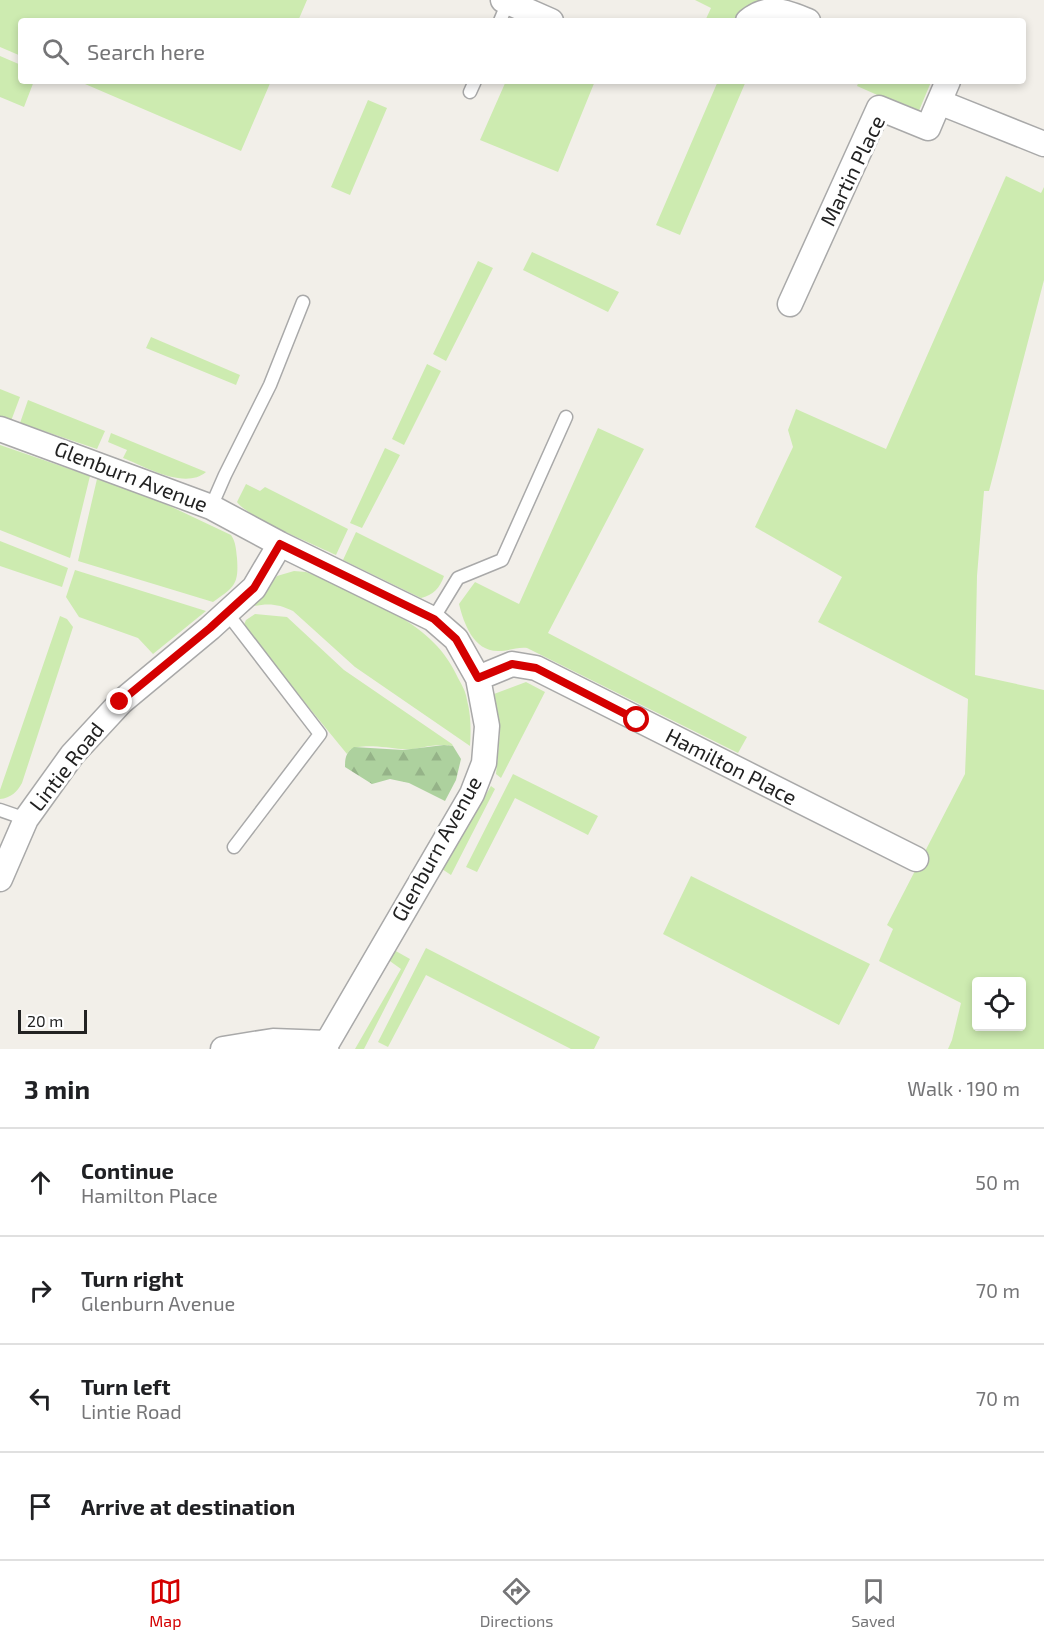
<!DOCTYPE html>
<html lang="en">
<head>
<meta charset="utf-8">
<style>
	body { margin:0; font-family:"Exo 2",sans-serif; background:#f6f6f6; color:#202124 }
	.controls { position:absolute; right:18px; bottom:18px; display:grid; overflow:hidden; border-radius:6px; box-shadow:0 3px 9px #0003 }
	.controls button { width:54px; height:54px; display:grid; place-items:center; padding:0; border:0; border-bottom:2px solid #e0e0e0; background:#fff; color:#202124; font:30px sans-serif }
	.scale { position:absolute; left:18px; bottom:15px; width:69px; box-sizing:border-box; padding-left:6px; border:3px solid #222; border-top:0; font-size:16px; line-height:21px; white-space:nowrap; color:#222; -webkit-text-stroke:4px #fff; paint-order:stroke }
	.stop { position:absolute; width:18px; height:18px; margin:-14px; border:4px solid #d40000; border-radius:50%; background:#fff }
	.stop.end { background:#d40000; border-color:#fff; box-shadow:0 2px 6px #0008 }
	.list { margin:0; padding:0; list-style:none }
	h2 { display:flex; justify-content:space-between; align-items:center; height:78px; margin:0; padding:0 24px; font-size:26px }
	h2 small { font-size:20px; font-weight:400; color:#757577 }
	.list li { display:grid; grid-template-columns:39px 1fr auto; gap:18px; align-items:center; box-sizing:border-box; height:108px; padding:0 24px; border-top:2px solid #e0e0e0 }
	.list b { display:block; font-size:22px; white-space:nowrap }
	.list p { margin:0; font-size:20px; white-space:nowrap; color:#757577 }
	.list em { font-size:20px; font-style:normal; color:#757577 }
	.icon { flex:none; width:33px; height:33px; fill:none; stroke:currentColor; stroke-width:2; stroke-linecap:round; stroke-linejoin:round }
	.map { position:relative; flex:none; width:1044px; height:1049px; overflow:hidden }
	.search { position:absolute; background:#fff; box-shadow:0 3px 9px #0003; left:18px; right:18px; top:18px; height:66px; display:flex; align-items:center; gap:15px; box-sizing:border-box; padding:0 21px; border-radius:6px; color:#757577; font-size:22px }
	.sheet { height:510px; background:#fff }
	nav { display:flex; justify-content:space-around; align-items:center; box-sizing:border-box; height:84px; border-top:2px solid #e0e0e0; background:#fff; font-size:16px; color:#757577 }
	nav a { display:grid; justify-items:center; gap:3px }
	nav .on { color:#d40000 }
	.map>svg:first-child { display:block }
	.grass { fill:#cdebb0; fill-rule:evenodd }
	.forest { fill:url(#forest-firs) }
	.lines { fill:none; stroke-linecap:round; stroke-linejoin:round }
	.service-casing { stroke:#a9a9a9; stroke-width:15 }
	.minor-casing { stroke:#a9a9a9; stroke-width:27 }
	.service { stroke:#fff; stroke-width:12 }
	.minor { stroke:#fff; stroke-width:24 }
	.route { stroke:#d40000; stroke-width:8 }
	.labels { text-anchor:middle; stroke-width:6; stroke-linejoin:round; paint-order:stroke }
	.street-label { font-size:21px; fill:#222; stroke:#fff }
</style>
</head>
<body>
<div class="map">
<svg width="1044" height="1049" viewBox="0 0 1044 1049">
	<defs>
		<pattern id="forest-firs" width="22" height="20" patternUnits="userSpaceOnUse" patternTransform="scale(1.5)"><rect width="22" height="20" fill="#add19e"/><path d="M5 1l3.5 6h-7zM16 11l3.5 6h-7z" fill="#95b388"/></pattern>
	</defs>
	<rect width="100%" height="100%" fill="#f2efe9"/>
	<path class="grass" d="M0 0H307L298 21H21V56L0 47Z
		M695 0H776L741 13 733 21H705L711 8Z
		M0 56 21 65V81H34L24 107 0 97Z
		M78 81H271L241 151Z
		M506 81H595L558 172 480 140Z
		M718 81H746L680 235 656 225Z
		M859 81H928L931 82 918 113 857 86Z
		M368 100 387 108 350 195 331 187Z
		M1006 176 1041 193 1044 187V280L989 491H984L977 576 975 675 1044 690V1049H948L952 1040 961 1003 879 961 893 929 887 925 965 774 968 699 818 622 842 577 755 527 793 447 788 430 796 409 886 449ZM976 981H1022V1026H976Z
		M532 252 619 292 608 312 523 270Z
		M478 261 493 268 446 361 433 354Z
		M151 337 240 375 236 385 146 348Z
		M427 364 441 371 404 445 392 439Z
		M0 389 20 397 11 421 0 417Z
		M28 400 105 431 97 449 20 423Z
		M598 428 644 449 548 633 747 737 738 753 527 648C517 647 509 651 499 651 474 652 464 624 459 604L475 582 519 604Z
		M111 433 206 472C185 490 146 467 123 458L127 450 108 442Z
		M0 445 90 476 70 558 0 530Z
		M385 448 400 455 362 528 350 523Z
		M97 479 155 499 231 535C236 542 236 550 237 558 239 585 234 587 213 602L78 561Z
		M246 484 260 491 265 487 348 529 336 555C314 544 250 519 237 502Z
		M356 532 444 576C440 588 433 595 421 598L343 560Z
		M0 541 68 568 62 587 0 566Z
		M75 570 206 611 153 654 138 638 79 617 66 597Z
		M294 571 306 572 319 577C371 603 434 622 458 678 462 685 466 692 467 700 471 715 471 731 470 746L355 667 293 611C279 604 269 603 254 606L277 576Z
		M255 614 287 617 344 670 452 744 453 746C432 742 418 751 401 749 388 748 361 743 350 750L347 754 243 627 246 620Z
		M60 616 67 619 73 627 22 783C17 792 11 798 0 799V790Z
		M526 682 545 692 501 778 496 774 500 733 494 694Z
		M513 774 598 816 588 835 515 798 477 872 466 867Z
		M491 786 495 789 451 875 442 869Z
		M691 876 870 964 839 1025 663 934Z
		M426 948 600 1037 594 1049H571L426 975 388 1047 378 1042Z
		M394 950 410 959 364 1049H355L401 969 387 959Z"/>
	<path class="forest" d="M444 745 453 746 461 759 456 780 445 801 409 783 390 779 372 784 345 767C345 758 346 752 354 747L403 750Z"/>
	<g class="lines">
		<g class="service-casing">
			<path id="service" d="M500 21 508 2
				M470 92 475 81
				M211 507 225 475 270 385 303 302
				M227 613 320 734 234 847
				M433 619 458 578 502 560 566 417
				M0 810 26 819"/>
		</g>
		<g class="minor-casing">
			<path id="minor" d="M503 0 551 21
				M748 21C769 4 786 12 808 21
				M948 81 939 102 1044 144
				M790 304 879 108 928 128 939 102
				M0 429 211 507 280 544 433 619 456 639 478 678 487 726 484 763 472 794 327 1043 326 1049
				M478 678 512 664 536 668 916 859
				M0 879 26 819 72 755 121 702 210 628 254 588 280 544
				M223 1049 273 1041 327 1043"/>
		</g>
		<use href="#service" class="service"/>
		<use href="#minor" class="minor"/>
	</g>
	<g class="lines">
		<path class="route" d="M120 702 210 628 254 588 280 544 434 619 456 639 478 678 512 664 536 668 637 720"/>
	</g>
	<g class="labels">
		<g class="street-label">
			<text transform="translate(853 171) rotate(-64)" y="7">Martin Place</text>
			<text transform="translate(131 477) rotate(21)" y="7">Glenburn Avenue</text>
			<text transform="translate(67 767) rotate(-52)" y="7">Lintie Road</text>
			<text transform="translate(731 767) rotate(27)" y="7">Hamilton Place</text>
			<text transform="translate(437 849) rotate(-61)" y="7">Glenburn Avenue</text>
		</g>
	</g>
</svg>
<div class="controls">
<button><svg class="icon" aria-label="locate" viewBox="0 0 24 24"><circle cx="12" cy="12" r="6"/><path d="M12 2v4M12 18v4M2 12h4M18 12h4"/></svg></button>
</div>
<div class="scale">20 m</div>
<div class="stop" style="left:637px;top:720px"></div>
<div class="stop end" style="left:120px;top:702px"></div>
<div class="search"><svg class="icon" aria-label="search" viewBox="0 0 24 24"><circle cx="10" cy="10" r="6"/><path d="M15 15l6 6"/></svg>Search here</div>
</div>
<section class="sheet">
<h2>3 min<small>Walk · 190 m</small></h2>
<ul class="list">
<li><svg class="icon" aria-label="ahead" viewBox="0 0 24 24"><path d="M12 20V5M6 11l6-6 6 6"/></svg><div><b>Continue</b><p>Hamilton Place</p></div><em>50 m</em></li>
<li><svg class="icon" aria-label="right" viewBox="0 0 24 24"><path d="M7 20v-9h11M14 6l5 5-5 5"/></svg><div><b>Turn right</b><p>Glenburn Avenue</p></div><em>70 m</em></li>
<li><svg class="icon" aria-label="left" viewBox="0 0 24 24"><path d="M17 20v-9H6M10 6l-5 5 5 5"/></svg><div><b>Turn left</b><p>Lintie Road</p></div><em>70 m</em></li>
<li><svg class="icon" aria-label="arrive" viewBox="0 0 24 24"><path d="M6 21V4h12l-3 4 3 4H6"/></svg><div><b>Arrive at destination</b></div></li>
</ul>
</section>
<nav>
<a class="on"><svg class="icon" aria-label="map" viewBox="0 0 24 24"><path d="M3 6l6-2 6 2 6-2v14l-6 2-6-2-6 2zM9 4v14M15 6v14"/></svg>Map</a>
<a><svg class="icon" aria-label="directions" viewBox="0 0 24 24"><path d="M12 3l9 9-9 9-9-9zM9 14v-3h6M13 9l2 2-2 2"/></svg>Directions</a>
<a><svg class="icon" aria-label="saved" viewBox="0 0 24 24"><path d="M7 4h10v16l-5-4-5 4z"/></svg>Saved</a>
</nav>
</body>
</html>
